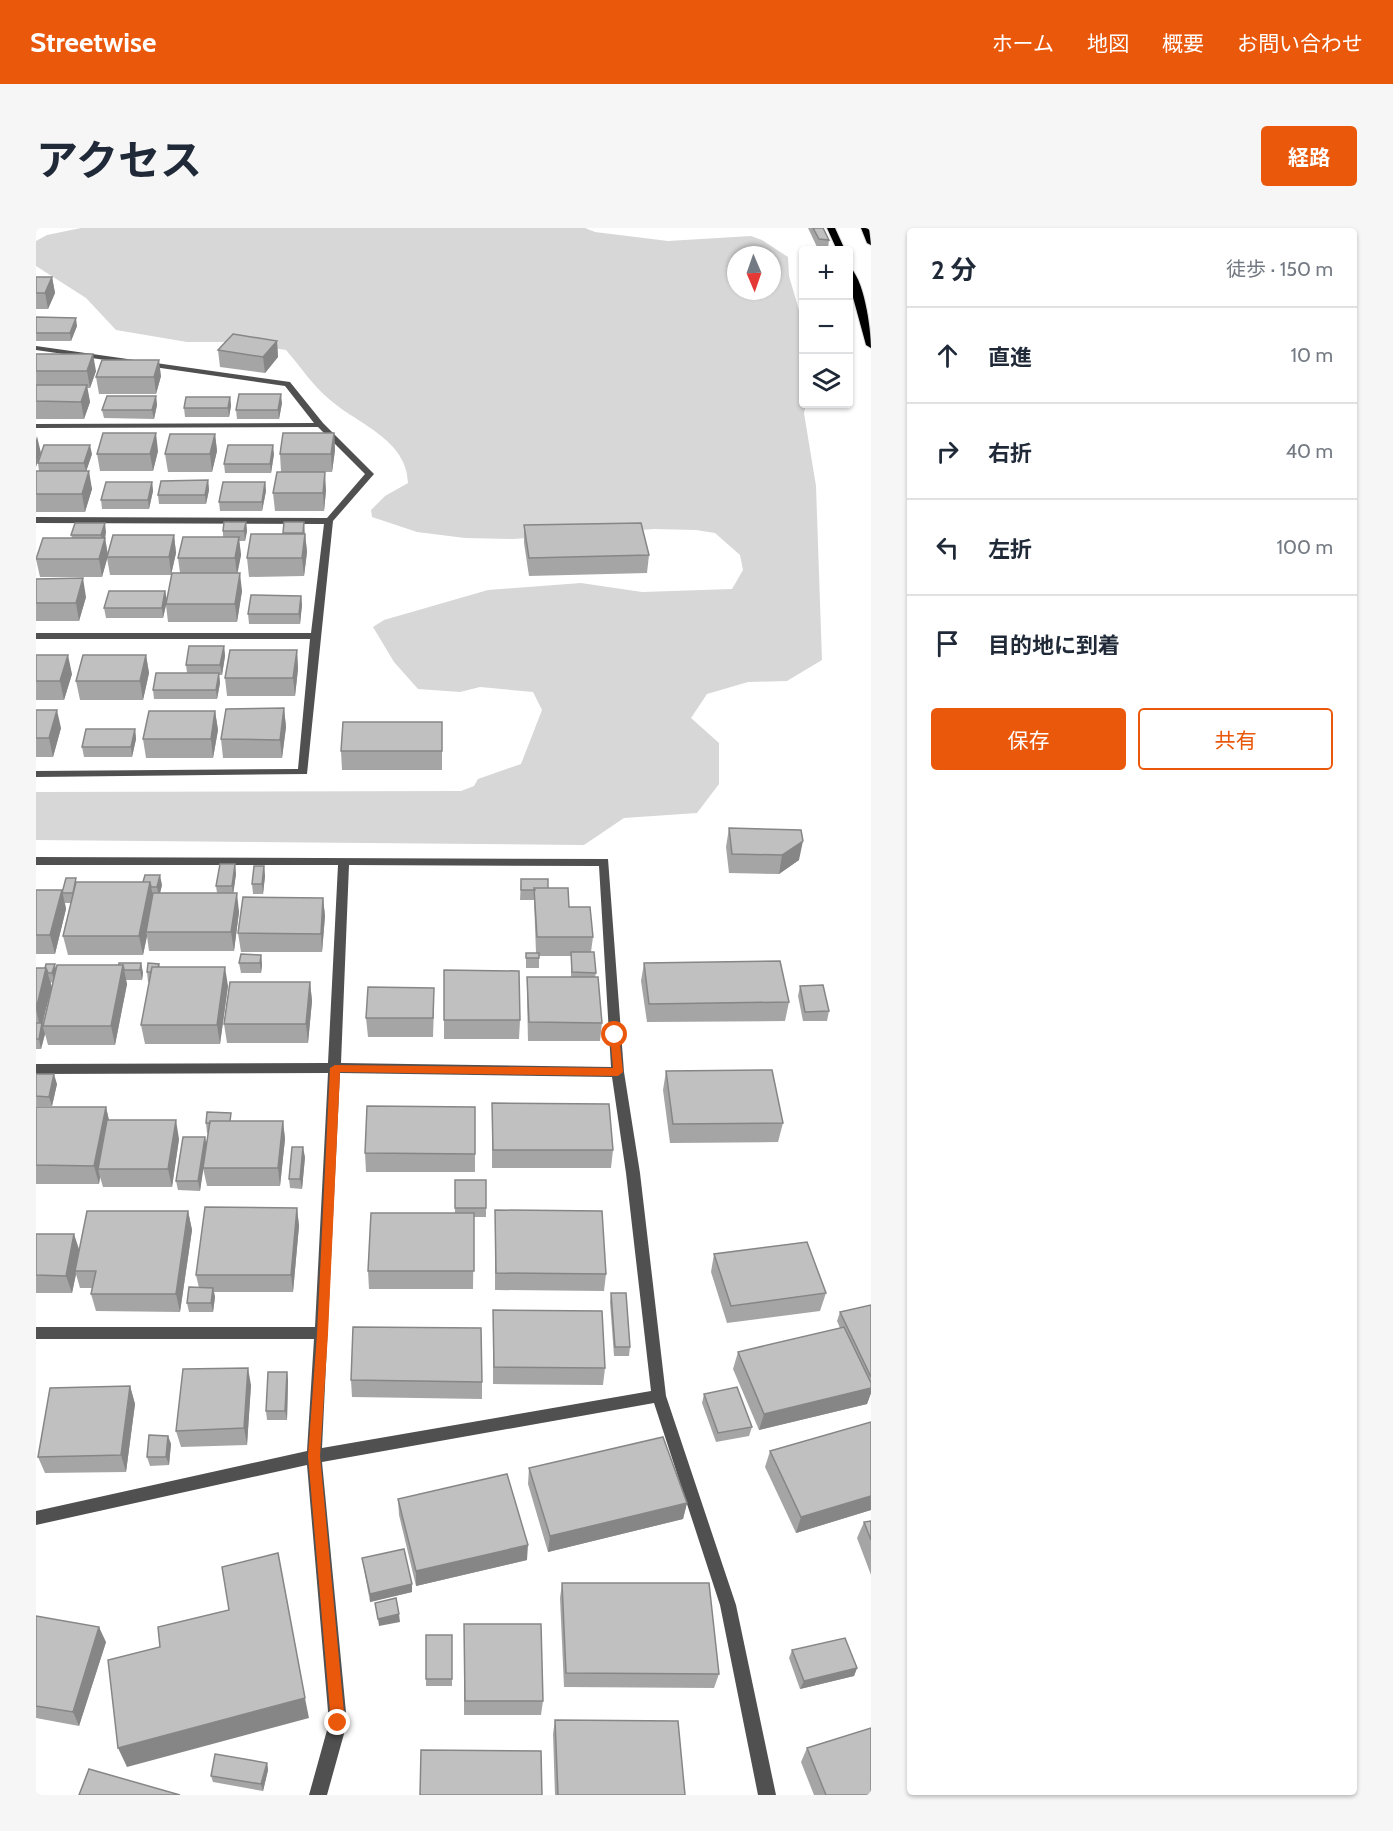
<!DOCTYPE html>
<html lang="ja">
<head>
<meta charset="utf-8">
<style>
	body { margin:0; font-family:Cabin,"Noto Sans JP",sans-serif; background:#f6f6f7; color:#1f2937 }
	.controls { position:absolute; right:18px; top:18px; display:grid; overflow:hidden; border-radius:6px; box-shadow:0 2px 4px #0004 }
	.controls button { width:54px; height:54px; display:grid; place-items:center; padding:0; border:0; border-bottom:2px solid #e0e1e3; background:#fff; color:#1f2937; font:30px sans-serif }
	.compass { position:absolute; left:691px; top:18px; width:54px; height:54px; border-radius:50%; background:#fff; box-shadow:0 2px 4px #0004; rotate:178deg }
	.stop { position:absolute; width:18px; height:18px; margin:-14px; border:4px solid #ea580c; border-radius:50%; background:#fff }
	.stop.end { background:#ea580c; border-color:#fff; box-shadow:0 2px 6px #0008 }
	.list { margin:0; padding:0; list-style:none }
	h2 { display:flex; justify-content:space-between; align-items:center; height:78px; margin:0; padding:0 24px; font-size:26px }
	h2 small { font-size:20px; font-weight:400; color:#747a83 }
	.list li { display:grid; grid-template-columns:39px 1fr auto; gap:18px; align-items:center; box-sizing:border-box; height:96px; padding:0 24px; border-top:2px solid #e0e1e3 }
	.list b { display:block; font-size:22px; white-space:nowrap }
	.list em { font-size:20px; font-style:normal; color:#747a83 }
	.actions { display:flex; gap:12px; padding:18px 24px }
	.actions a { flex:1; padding:14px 0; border:2px solid #ea580c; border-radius:6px; text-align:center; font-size:21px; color:#ea580c }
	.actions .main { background:#ea580c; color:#fff }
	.icon { flex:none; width:33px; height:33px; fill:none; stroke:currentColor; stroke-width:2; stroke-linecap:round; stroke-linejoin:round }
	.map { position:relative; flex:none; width:835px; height:1567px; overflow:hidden; border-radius:6px }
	header { display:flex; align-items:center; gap:36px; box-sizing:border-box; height:84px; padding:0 30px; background:#ea580c; color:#fff }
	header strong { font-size:28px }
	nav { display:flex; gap:33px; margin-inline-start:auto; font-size:21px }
	.intro { display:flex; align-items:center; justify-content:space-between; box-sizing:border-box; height:144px; padding:0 36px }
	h1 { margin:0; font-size:42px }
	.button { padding:15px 27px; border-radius:6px; background:#ea580c; color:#fff; font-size:21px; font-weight:700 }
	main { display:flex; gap:36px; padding:0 36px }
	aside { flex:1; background:#fff; border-radius:6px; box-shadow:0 2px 4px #0004 }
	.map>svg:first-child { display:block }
	.green { fill:#d7d7d7; fill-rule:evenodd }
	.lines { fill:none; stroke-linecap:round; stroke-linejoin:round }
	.primary-casing { stroke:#dbdbdb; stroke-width:2 }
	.street { fill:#505050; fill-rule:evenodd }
	.primary { fill:#000; fill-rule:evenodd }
	.wall { fill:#a5a5a5; fill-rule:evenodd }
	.shaded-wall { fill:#868686 }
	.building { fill:#c0c0c0; stroke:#868686; stroke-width:1.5 }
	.route { fill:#ea580c }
</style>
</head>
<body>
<header>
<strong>Streetwise</strong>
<nav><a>ホーム</a><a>地図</a><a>概要</a><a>お問い合わせ</a></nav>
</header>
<div class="intro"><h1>アクセス</h1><a class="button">経路</a></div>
<main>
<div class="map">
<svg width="835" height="1567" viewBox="0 0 835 1567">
	<rect width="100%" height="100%" fill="#fff"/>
	<path class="green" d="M45 0H549L559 4 632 13 715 8 726 12 752 29 753 48 767 96 768 176H770L768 185 780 258 786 432 751 453 712 454 671 466 655 490 683 515V556L661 585 588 590 548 617 0 612V564L425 563 438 558 442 551 485 536 506 482 497 464 444 459 424 464 382 461 358 434 337 399 348 392 452 362 545 355 606 364 696 361 707 342 704 327 679 305 660 302 618 301 477 311 429 310 381 304 336 289 335 282 349 268 372 255C371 211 321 196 293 171 277 158 264 138 250 122L198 114H151L80 102 50 70 0 38V13L11 7ZM700 27H736V63H700Z"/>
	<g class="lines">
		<g class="primary-casing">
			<path id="primary" d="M791 0H799L809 22H801Z
				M825 0H833L835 17 831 15Z
				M812 38C828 48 835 101 835 120L830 117 812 51Z"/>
		</g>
		<path class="street" d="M0 118 254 154 287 195 338 246 297 293 271 546 0 549V543L262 541 274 411H0V405H275L288 296 0 295V289L291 290 329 246 282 199 0 200V196L278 195 249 158 0 122Z
			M0 629 572 631 588 844 604 945 630 1168 700 1377 740 1567H722L684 1377 618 1175 286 1234 311 1495 291 1567H273L293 1495 271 1237 0 1297V1283L271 1223 278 1111H0V1099H279L292 845 0 846V836L292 835 302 637H0ZM313 637 563 638 575 839 305 835ZM304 845 576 849 590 945 615 1163 286 1220Z"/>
		<use href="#primary" class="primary"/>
	</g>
	<path class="wall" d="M772 0H787L793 12 792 21 781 19Z
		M0 49H16L19 65 12 81H0Z
		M0 89 41 98 35 113H0Z
		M241 113 242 129 229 145 184 139 182 122Z
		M0 126 60 143 54 160H51L54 174 48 191H0Z
		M125 148 120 166H63L60 149Z
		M120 168 121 177 118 191 68 190 66 182Z
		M194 169 195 178 193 189H149L148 180Z
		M246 175 243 191H201L200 182Z
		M298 205 299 222 296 244H245L244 226Z
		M179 206 181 223 176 244H132L129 226Z
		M122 223 117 243H64L61 226Z
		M56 226 50 243 56 261 49 284H0V243H3L2 235Z
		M238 226 235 245H189L188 236Z
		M172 252 173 262 170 276H123L122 267Z
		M116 254 117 263 113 281H66L65 272Z
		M229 254 230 263 226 283H184L183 274Z
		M290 262 288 283H239L237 265Z
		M210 294 211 303 209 313H203L205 327 201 345 206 363 201 394H132L130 377 127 390H70L68 380 129 363 131 372 144 345 142 330 187 309V303Z
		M248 294H268L271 324 268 348 213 349 211 330 247 306Z
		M488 297 613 327 611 345 493 348 488 315Z
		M70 304 69 310 72 327 138 307 140 325 135 347H74L71 330 66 349H4L0 331 36 310 35 307Z
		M0 351 50 369 43 393H0Z
		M265 368 266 377 264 396H213L212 386Z
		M188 418 189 428 186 447H183L184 455 181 471H118L117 462 151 445 150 437Z
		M261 422 262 441 259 468H191L189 450Z
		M0 427 36 446 28 472H0Z
		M110 427 113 445 107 472H44L40 453Z
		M248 480 250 499 246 530H187L185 511Z
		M0 482 25 500 17 529H0Z
		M179 483 182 502 177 530H110L107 511Z
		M406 494V542H306L305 523Z
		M99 501 100 511 96 529H48L46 519Z
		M693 600 763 632 743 646 693 645 690 619Z
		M199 636 200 646 197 665 203 684 198 723H113L111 708 107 727H32L27 708 35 675H29L30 681 19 726H0V662H26L41 654 126 657 124 665H181L180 658Z
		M228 638 229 648 227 666H217L216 656Z
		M485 651 512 660 533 679 557 709 555 724 560 745 559 749 566 795 564 813H492L491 768V749H535V728H503V740H490V725H500L498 672H484Z
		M287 670 289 688 286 724H205L202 705Z
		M225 727 226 737 225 745H205L203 735Z
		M105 735 107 745 106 752H90L91 756 79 817H12L9 806 5 821H0V740L20 741ZM17 754 7 797 14 755Z
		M608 735 753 774 749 793 611 794 605 753Z
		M123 736 124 739 192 758 184 816H109L105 797 114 754H112L111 744Z
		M408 742 484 792 483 811H408Z
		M274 754 276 773 272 815H191L188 796Z
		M764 758 793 783 791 793H767L762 768Z
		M398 779 397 809H332L330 790Z
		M630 843 747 895 742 914 634 915 627 862Z
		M0 848 21 856 16 878H0Z
		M456 875 577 922 575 940H456Z
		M0 879H70L73 892 143 911 136 959H67L64 949 63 956H0Z
		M439 879V944H330L329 925Z
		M196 893H247L249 911 244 958H171L167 940 164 963 142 962 140 953 170 917 172 905H171L170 895Z
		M269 929 266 961 254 960 253 951Z
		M419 952H450V989H438L437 1061H333L332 1043 419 985Z
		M261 980 263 998 257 1064H178L179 1069 177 1084H153L151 1075 163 1060 160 1047Z
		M459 982 570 1046 568 1063 459 1062Z
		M152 983 156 1002 144 1084 60 1083 55 1066 56 1060H44L40 1046 36 1065H0V1006L43 1022Z
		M678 1026 790 1065 784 1083 691 1095 675 1044Z
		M575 1065 594 1119 593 1128H578L574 1074Z
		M835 1077V1165L831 1176 723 1202 697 1141 702 1124 804 1100 801 1093 804 1084Z
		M457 1082 569 1140 567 1157 457 1156Z
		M251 1144 252 1153 251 1192H231L230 1183Z
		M315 1152 446 1154V1171L316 1169Z
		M215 1157 211 1217 145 1219 140 1203Z
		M94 1158 99 1176 90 1244 9 1245 2 1229Z
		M668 1166 716 1199 713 1208 680 1214 666 1175Z
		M835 1194V1282L760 1305 729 1239 734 1223Z
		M132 1208 135 1216 133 1237 114 1238 111 1229Z
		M493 1240 651 1275 647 1291 512 1324 492 1256Z
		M362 1271 491 1332 380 1358 363 1287Z
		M835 1293V1347L821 1310 828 1294Z
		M326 1330 376 1356V1364L334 1374Z
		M526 1355 683 1446 678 1460 528 1459 524 1370Z
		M0 1388 70 1414 43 1498 0 1490Z
		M428 1396 507 1473 505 1487H428Z
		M390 1407H416V1458H390Z
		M756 1422 821 1440 818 1448 764 1461 753 1430Z
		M519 1492 649 1567H519L517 1506Z
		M771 1520 835 1567H778L765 1534Z
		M231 1535 232 1542 227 1563 177 1554 175 1548Z"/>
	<path class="shaded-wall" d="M16 49 19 65 12 81 9 65Z
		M40 90 41 98 35 113 34 105Z
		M241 113 242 129 229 145 227 129Z
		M57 126 60 143 54 160 51 143Z
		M123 132 125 148 120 166 118 149Z
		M51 157 54 174 48 191 45 174Z
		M245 166 246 175 243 191 242 182Z
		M120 168 121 177 118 191 116 182Z
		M194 169 195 178 193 189 192 180Z
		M120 205 122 223 117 243 114 226Z
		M298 205 299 222 296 244 295 226Z
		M179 206 181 223 176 244 174 226Z
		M1 208 5 225 0 239V212Z
		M54 217 56 226 50 244 48 235Z
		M237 217 238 226 235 245 234 236Z
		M53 243 56 261 49 284 46 266Z
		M289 244 290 262 288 283 287 265Z
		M172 252 173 262 170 276 169 267Z
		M116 254 117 263 113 281 112 272Z
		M229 254 230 263 226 283V274Z
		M210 294 211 303 209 313 208 303Z
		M69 295 70 304 69 310 72 328 66 349 63 331 67 316 65 307Z
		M269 306 271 324 268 348 266 330Z
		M138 307 140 325 135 347 133 329Z
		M203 309 205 327 201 348 199 330Z
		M204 345 206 363 201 394 199 376Z
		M47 350 50 369 43 393 40 375Z
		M129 363 131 373 127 390 126 380Z
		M265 368 266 377 264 396 263 386Z
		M188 418 189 428 186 447 184 437Z
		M261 422 262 441 259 468 257 450Z
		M32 427 36 446 28 472 24 453Z
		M110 427 113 445 107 472 104 453Z
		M183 445 184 455 181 471 180 462Z
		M248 480 250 499 246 530 244 512Z
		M21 482 25 500 17 529 13 510Z
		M179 483 182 502 177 530 175 511Z
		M99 501 100 511 96 529 95 519Z
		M767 613 763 632 743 646 746 627Z
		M199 636 200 646 197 668 196 658Z
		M228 638 229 648 227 666 226 656Z
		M124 647 126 657 123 669 121 659Z
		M114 654 118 673 110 704 111 708 107 727 103 708Z
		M26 662 30 681 19 726 14 707Z
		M201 665 203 684 198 723 195 704Z
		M287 670 289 688 286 724 285 706Z
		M225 727 226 737 225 745 224 735Z
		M105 735 107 745 106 752 104 742Z
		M19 736 21 746 19 754 16 745Z
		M87 737 91 756 79 817 75 798Z
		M189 739 192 758 184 816 181 797Z
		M10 740 16 759 6 796 9 806 5 821 3 811 5 801 0 782Z
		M274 754 276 773 272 815 270 796Z
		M18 846 21 856 16 878 13 869Z
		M70 879 74 897 62 941 64 949 63 956 58 938Z
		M140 892 143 911 136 959 132 941Z
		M247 893 249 911 244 958 242 940Z
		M169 909 171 918 164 963 162 953Z
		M267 919 269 929 266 961 264 951Z
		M261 980 263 998 257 1064 255 1047Z
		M152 983 156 1002 144 1084 140 1066Z
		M38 1006 44 1024 39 1043 40 1046 36 1065 30 1048Z
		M177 1060 179 1069 177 1084 175 1075Z
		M212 1140 215 1157 211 1217 208 1200Z
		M251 1144 252 1153 251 1192 249 1183Z
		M94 1158 99 1176 90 1244 85 1227Z
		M835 1158V1165L831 1176 723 1202 728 1186Z
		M132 1208 135 1216 133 1237 130 1229Z
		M835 1268V1282L760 1305 765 1289Z
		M651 1275 647 1291 512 1324 514 1308Z
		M492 1317 491 1332 380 1358V1343Z
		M376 1356V1364L334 1374V1366Z
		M363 1386 364 1394 343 1398 342 1391Z
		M63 1399 70 1414 43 1498 37 1484Z
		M821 1440 818 1448 764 1461 768 1453Z
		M269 1470 273 1490 91 1539 82 1520Z
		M231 1535 232 1542 227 1563 225 1556Z"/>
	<path class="building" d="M777 0H787L793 12 783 11Z
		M0 49H16L9 65H0Z
		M0 89 40 90 34 105H0Z
		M197 106 241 113 227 129 182 122Z
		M0 126H57L51 143H0Z
		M66 132H123L118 149H60Z
		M0 157H51L45 174 0 173Z
		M203 166H245L242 182H200Z
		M71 168H120L116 182H66Z
		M150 169H194L192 180H148Z
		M67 205H120L114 226H61Z
		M247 205H298L295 226H244Z
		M134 206H179L174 226H129Z
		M8 217H54L48 235H2Z
		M192 217H237L234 236H188Z
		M0 243H53L46 266H0Z
		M241 244H289L287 265H237Z
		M172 252 169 267H122L125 253Z
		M70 254H116L112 272H65Z
		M187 254H229L226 274H183Z
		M188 294H210L208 303H187Z
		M248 294H268L267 305H247Z
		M39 295H69L65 307H35Z
		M605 295 613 327 493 330 488 297Z
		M215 306H269L266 330H211Z
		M77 307H138L133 329H71Z
		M147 309H203L199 330H142Z
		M7 310H69L63 331H0Z
		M136 345H204L199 376H130Z
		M47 350 40 375H0V351Z
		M73 363H129L126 380H68Z
		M215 367 265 368 263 386H212Z
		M153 418H188L184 437H150Z
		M194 422H261L257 450H189Z
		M0 427H32L24 453H0Z
		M47 427H110L104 453H40Z
		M120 445H183L180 462H117Z
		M248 480 244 512 185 511 190 481Z
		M0 482H21L13 510H0Z
		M113 483H179L175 511H107Z
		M307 494H406V523H305Z
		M50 501H99L95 519H46Z
		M693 600 765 602 767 613 746 627 696 626Z
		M184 636H199L196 658H180Z
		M218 638H228L226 656H216Z
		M109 647H124L121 659H115L114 654H107Z
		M30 650H40L37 665H26Z
		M485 651H512V660H498L499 662H485Z
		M40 654H114L103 708H27Z
		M498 660H532L533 679H554L557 709H501Z
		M0 662H26L14 707H0Z
		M117 665H201L195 704H110Z
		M207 669 287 670 285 706 202 705Z
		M535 724H558L560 745 536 744Z
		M490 725H503V730H490Z
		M205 726 225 727 224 735H203Z
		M744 733 753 774 613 776 608 735Z
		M83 735H105L104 742H88L87 737H83Z
		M112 735 123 736 122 739H116L115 744H111Z
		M10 736H19L16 745H12L10 740H9Z
		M21 737H87L75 798H7Z
		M116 739H189L181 797H105Z
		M0 740H10L0 782Z
		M408 742 483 743 484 792H408Z
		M491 749H562L566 795 493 794Z
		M194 754H274L270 796H188Z
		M787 757 793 783 769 784 764 758Z
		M332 759 398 760 397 790H330Z
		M0 795H6L3 811H0Z
		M736 842 747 895 637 896 630 843Z
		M0 846H18L13 869 0 868Z
		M456 875 573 876 577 922H457Z
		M331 878 439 879V926L329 925Z
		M0 879H70L58 938 0 937Z
		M171 884 195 885 194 893H174V895H170Z
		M71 892H140L132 941H62Z
		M174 893H247L242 940H167Z
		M147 909H169L162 953H140Z
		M256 919H267L264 951H253Z
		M419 952H450V980H419Z
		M169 979 261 980 255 1047H160Z
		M459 982 566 983 570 1046 460 1045Z
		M51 983H152L140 1066H55L60 1043H39Z
		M335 985H438V1043H332Z
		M0 1006H38L30 1048 0 1047Z
		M771 1014 790 1065 695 1078 678 1026Z
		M153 1059 177 1060 175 1075H151Z
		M575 1065H590L594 1119H579Z
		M835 1077V1149L804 1084Z
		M457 1082 566 1083 569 1140 458 1139Z
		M317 1099 445 1100 446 1154 315 1152Z
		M808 1099 835 1155V1160L728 1186 702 1124Z
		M212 1140 208 1200 140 1203 147 1141Z
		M232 1144H251L249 1183H230Z
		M94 1158 85 1227 2 1229 14 1160Z
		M701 1159 716 1199 682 1205 668 1166Z
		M835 1194V1268L765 1289 734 1223Z
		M113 1207 132 1208 130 1229H111Z
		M627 1209 651 1275 514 1308 493 1240Z
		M471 1246 492 1317 380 1343 362 1271Z
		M835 1293V1312L828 1294Z
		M368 1321 376 1356 334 1366 326 1330Z
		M242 1325 269 1470 82 1520 72 1432 124 1419 122 1399 193 1382 186 1339Z
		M526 1355H673L683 1446 530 1445Z
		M360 1370 363 1386 342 1391 339 1375Z
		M0 1388 63 1399 37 1484 0 1478Z
		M428 1396H505L507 1473H429Z
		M390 1407H416V1451H390Z
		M809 1410 821 1440 768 1453 756 1422Z
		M519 1492 642 1493 649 1567H522Z
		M835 1500V1567H790L771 1520Z
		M385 1522 505 1523 506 1567H384Z
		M179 1526 231 1535 225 1556 175 1548Z
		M53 1541 144 1567H43Z"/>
	<path class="route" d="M579 803 583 807 587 844 582 848 304 844 292 1106 284 1228 309 1495 307 1499 302 1502 297 1499 295 1495 272 1228 281 1106 294 840 299 837 577 840 574 807Z"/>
</svg>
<div class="controls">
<button>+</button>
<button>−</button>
<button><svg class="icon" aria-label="layers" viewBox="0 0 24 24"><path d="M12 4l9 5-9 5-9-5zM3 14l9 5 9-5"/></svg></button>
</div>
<svg class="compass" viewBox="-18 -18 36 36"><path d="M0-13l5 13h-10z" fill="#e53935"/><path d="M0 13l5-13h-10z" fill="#747a83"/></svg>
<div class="stop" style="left:579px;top:807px"></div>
<div class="stop end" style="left:302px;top:1495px"></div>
</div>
<aside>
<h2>2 分<small>徒歩 · 150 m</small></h2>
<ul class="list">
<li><svg class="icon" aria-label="ahead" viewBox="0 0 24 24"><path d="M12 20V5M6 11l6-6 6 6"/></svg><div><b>直進</b></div><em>10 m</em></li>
<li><svg class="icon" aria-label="right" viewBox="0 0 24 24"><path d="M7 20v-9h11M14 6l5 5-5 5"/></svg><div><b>右折</b></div><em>40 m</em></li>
<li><svg class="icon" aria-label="left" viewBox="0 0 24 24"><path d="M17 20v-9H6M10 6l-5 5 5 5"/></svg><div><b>左折</b></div><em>100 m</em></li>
<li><svg class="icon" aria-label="arrive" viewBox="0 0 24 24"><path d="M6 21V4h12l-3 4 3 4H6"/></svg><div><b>目的地に到着</b></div></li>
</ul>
<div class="actions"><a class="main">保存</a><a>共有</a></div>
</aside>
</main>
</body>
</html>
